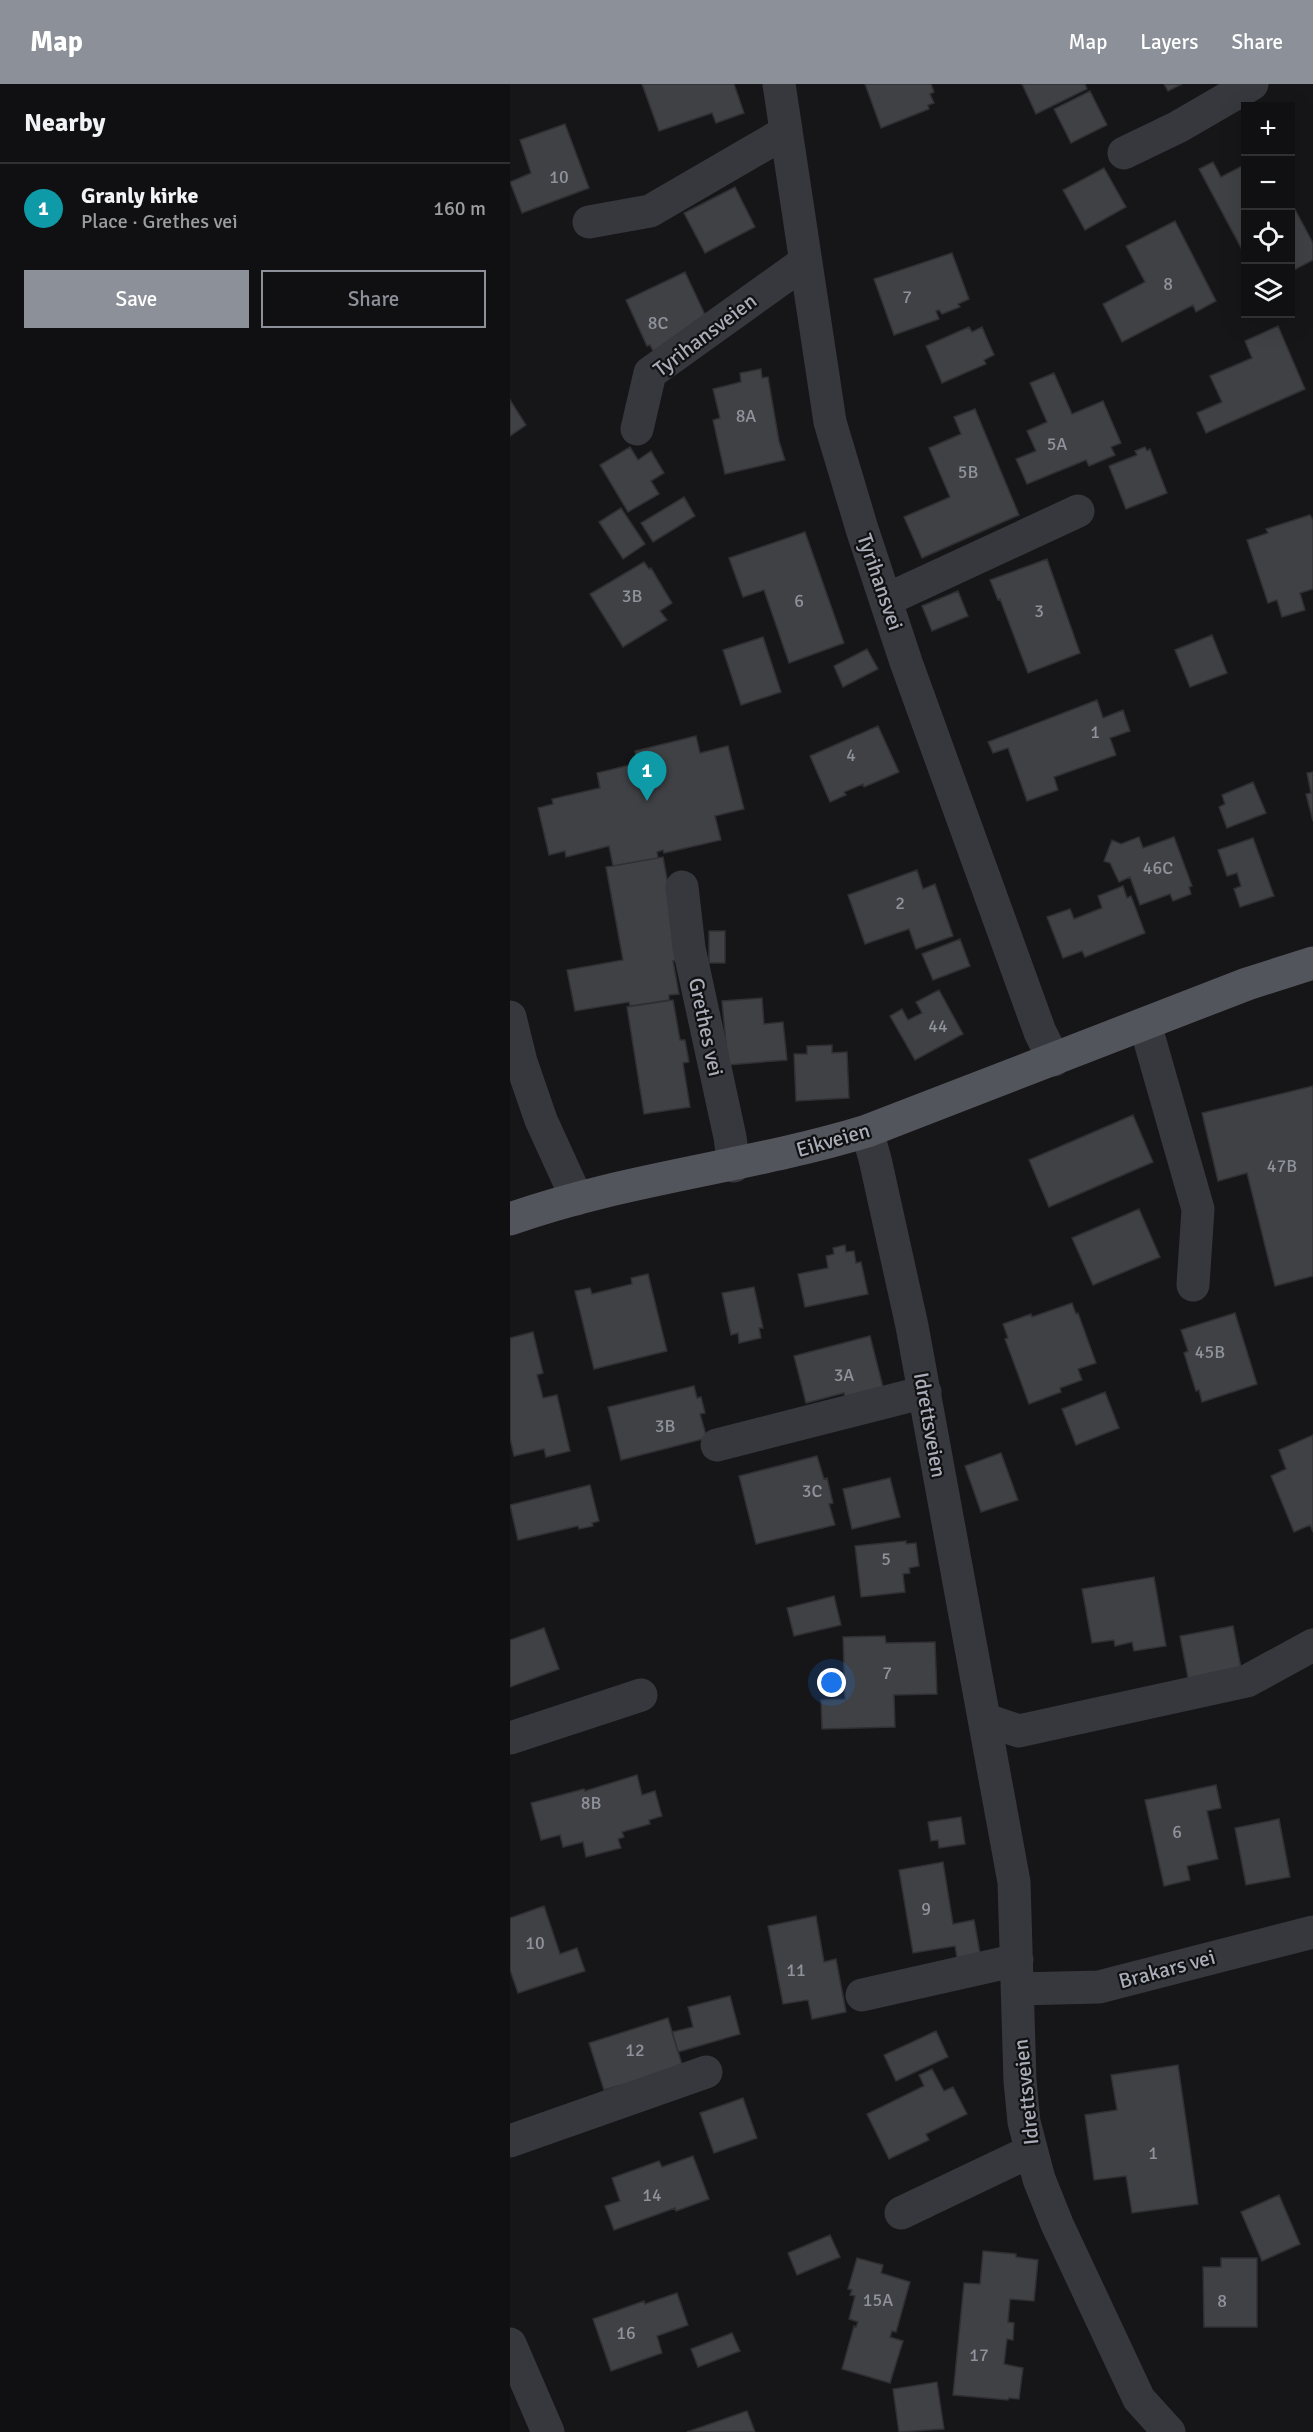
<!DOCTYPE html>
<html lang="en">
<head>
<meta charset="utf-8">
<style>
	body { margin:0; font-family:Signika,sans-serif; background:#1e1e20; color:#f1f3f6 }
	.controls { position:absolute; right:18px; top:18px; display:grid; overflow:hidden; border-radius:0px; box-shadow:0 6px 24px #0002 }
	.controls button { width:54px; height:54px; display:grid; place-items:center; padding:0; border:0; border-bottom:2px solid #303032; background:#101012; color:#f1f3f6; font:30px sans-serif }
	.you { position:absolute; left:322px; top:1599px; width:21px; height:21px; margin:-15px; border:4px solid #fff; border-radius:50%; background:#1a73e8; box-shadow:0 0 0 9px #1a73e833 }
	.badge { display:grid; place-items:center; width:39px; height:39px; border-radius:50%; background:#8c9099; color:#fff; font-size:20px; font-weight:700 }
	.pin { position:absolute; translate:-50% -50px; filter:drop-shadow(0 2px 3px #0008) }
	.pin::after { content:''; position:absolute; top:32px; width:21px; height:18px; background:inherit; clip-path:polygon(0 0,100% 0,50% 100%) }
	.list { margin:0; padding:0; list-style:none }
	h2 { display:flex; justify-content:space-between; align-items:center; height:78px; margin:0; padding:0 24px; font-size:26px }
	h2 small { font-size:20px; font-weight:400; color:#9c9d9f }
	.list li { display:grid; grid-template-columns:39px 1fr auto; gap:18px; align-items:center; box-sizing:border-box; height:90px; padding:0 24px; border-top:2px solid #303032 }
	.list b { display:block; font-size:22px; white-space:nowrap }
	.list p { margin:0; font-size:20px; white-space:nowrap; color:#9c9d9f }
	.list em { font-size:20px; font-style:normal; color:#9c9d9f }
	.actions { display:flex; gap:12px; padding:18px 24px }
	.actions a { flex:1; padding:14px 0; border:2px solid #8c9099; border-radius:0px; text-align:center; font-size:21px; color:#8c9099 }
	.actions .main { background:#8c9099; color:#fff }
	.icon { flex:none; width:33px; height:33px; fill:none; stroke:currentColor; stroke-width:2; stroke-linecap:round; stroke-linejoin:round }
	.map { position:relative; flex:none; width:803px; height:2348px; overflow:hidden }
	header { display:flex; align-items:center; gap:36px; box-sizing:border-box; height:84px; padding:0 30px; background:#8c9099; color:#fff }
	header strong { font-size:28px }
	nav { display:flex; gap:33px; margin-inline-start:auto; font-size:21px }
	main { display:flex }
	aside { flex:1; background:#101012 }
	.map>svg:first-child { display:block }
	.building { fill:#404145; stroke:#303034; stroke-width:1.5 }
	.lines { fill:none; stroke-linecap:round; stroke-linejoin:round }
	.minor { stroke:#37383d; stroke-width:33 }
	.major { stroke:#53555c; stroke-width:33 }
	.labels { text-anchor:middle; stroke-width:4.5; stroke-linejoin:round; paint-order:stroke }
	.number-label { font-size:18px; fill:#8e929b }
	.street-label { font-size:21px; fill:#a8adb8; stroke:#111113 }
</style>
</head>
<body>
<header>
<strong>Map</strong>
<nav><a>Map</a><a>Layers</a><a>Share</a></nav>
</header>
<main>
<aside>
<h2>Nearby<small></small></h2>
<ul class="list">
<li><span class="badge" style="background:#0f9aa8">1</span><div><b>Granly kirke</b><p>Place · Grethes vei</p></div><em>160 m</em></li>
</ul>
<div class="actions"><a class="main">Save</a><a>Share</a></div>
</aside>
<div class="map">
<svg width="803" height="2348" viewBox="0 0 803 2348">
	<rect width="100%" height="100%" fill="#161618"/>
	<path class="building" d="M132 0H224L234 29 206 39 202 29 149 47Z
		M355 0H421L424 8 420 10 424 19 418 21 419 25 371 44Z
		M512 0H575L577 5 526 30Z
		M654 0H672L658 7Z
		M580 7 597 41 561 59 544 25Z
		M55 40 79 104 12 129 0 98 21 89 10 56Z
		M703 78 711 93 736 80V173L689 85Z
		M594 84 616 123 575 146 553 106Z
		M225 103 245 143 195 169 174 129Z
		M780 116 803 159V176L780 188Z
		M665 137 706 217 686 228 683 221 612 258 593 220 635 198 616 162Z
		M442 169 459 215 448 220 450 223 432 230 429 226 426 227 429 235 384 251 364 195Z
		M175 188 197 235 144 269 140 261 137 262 116 216Z
		M768 242 795 305 696 349 687 329 712 318 700 292 742 274 735 257Z
		M459 243 462 248 472 243 484 271 474 276 476 280 432 299 416 262Z
		M251 285 252 294 258 293 269 357 275 376 215 390 203 336 210 334 203 305 231 298 230 289Z
		M544 289 562 330 593 317 611 359 601 363 605 371 579 382 576 376 517 400 506 375 526 367 517 347 537 338 520 299Z
		M0 316 16 341 0 352Z
		M465 325 509 431 412 474 394 433 440 413 419 364 451 350 444 333Z
		M120 363 128 376 141 367 154 389 141 397 149 410 118 428 90 381Z
		M635 363 637 367 640 365 657 409 616 425 599 382 627 371 625 367Z
		M174 413 185 432 143 458 131 439Z
		M111 424 135 460 113 475 89 438Z
		M800 431 803 436V505L790 509 795 526 772 533 767 516 758 519 737 456 758 449 756 445Z
		M295 448 334 559 279 579 254 506 233 513 219 474Z
		M537 475 570 569 518 589 490 515 488 516 480 496Z
		M134 478 139 485 141 484 162 519 150 527 157 536 113 563 80 510Z
		M448 507 458 532 422 547 412 522Z
		M702 551 717 589 680 603 665 566Z
		M253 553 271 608 231 621 213 566Z
		M357 565 368 585 333 603 324 582Z
		M587 616 593 634 613 626 620 647 600 654 606 671 544 693 548 706 517 717 498 664 483 669 478 658Z
		M368 642 389 688 354 703 353 700 334 708 336 711 320 718 300 672Z
		M186 652 190 669 218 662 234 725 205 732 211 756 154 769 153 766 147 768 148 774 103 782 99 762 56 773 55 767 39 771 28 724 43 720 42 715 90 704 87 689 128 679 125 667Z
		M803 688V737L796 710 801 709 797 689Z
		M743 698 756 729 717 744 709 723 715 720 712 711Z
		M629 753 633 764 664 753 682 802 679 803 681 810 663 817 660 810 630 821 620 793 609 798 600 779 594 777 602 756 611 760Z
		M743 754 764 812 730 823 724 805 731 802 727 789 717 792 708 766Z
		M153 773 172 876 163 877 169 910 159 911V916L120 922 119 918 65 927 57 886 113 876 96 783Z
		M407 786 413 805 425 800 443 852 406 865 399 845 355 860 338 811Z
		M613 802 617 814 621 812 635 849 575 873 572 867 553 874 537 833 560 825 564 835 592 824 588 812Z
		M199 847H215V879H199Z
		M450 855 460 882 423 896 412 870Z
		M429 906 453 950 405 976 380 932 392 925 398 936 412 929 406 918Z
		M252 914 254 940 273 938 277 976 218 981 212 917Z
		M163 916 170 956H175L179 978 173 979 180 1023 134 1030 117 923Z
		M322 961V969L337 968 339 1014 286 1017 284 970H297V962Z
		M803 1002V1192L765 1202 737 1089 708 1097 692 1029Z
		M623 1031 643 1078 539 1123 519 1076Z
		M629 1125 650 1173 583 1201 562 1154Z
		M335 1161 336 1168 344 1167 346 1179 351 1178 358 1210 295 1223 288 1190 318 1184 316 1172 324 1170 323 1164Z
		M138 1190 157 1267 84 1285 65 1207 80 1204 82 1210 122 1200 121 1194Z
		M244 1203 253 1244H249L251 1254 229 1259 228 1249 221 1251 212 1209Z
		M562 1219 566 1230 568 1229 586 1279 568 1285 572 1296 550 1304 551 1308 519 1320 495 1255 498 1254 493 1240 521 1230 522 1233Z
		M725 1229 747 1300 692 1318 689 1306 686 1307 674 1269 678 1267 671 1246Z
		M23 1248 33 1289 27 1291 33 1314 47 1311 60 1367 36 1373 34 1365 4 1372 0 1354V1254Z
		M360 1252 374 1307 336 1317 334 1309 296 1319 284 1272Z
		M184 1302 187 1314 191 1313 195 1329 190 1330 197 1354 111 1376 98 1323Z
		M595 1308 609 1344 566 1361 552 1325Z
		M803 1351V1448L800 1441 784 1448 761 1392 776 1385 769 1366Z
		M491 1369 508 1416 471 1428 455 1382Z
		M307 1372 314 1395 317 1394 323 1419 319 1420 325 1441 246 1460 229 1392Z
		M380 1394 390 1433 342 1445 333 1405Z
		M80 1401 89 1437 82 1439 83 1442 69 1445 68 1442 8 1456 0 1421Z
		M396 1457V1460L406 1459 409 1482 399 1484 400 1489 393 1490 395 1508 351 1513 345 1462Z
		M644 1493 656 1562 624 1567 622 1558 605 1562 604 1556 582 1559 572 1505Z
		M324 1512 331 1541 284 1552 277 1524Z
		M723 1542 732 1589 679 1599 670 1552Z
		M34 1544 49 1585 0 1603V1556Z
		M375 1552 376 1559 425 1558 427 1610 384 1611 385 1643 312 1645 311 1616 335 1615 333 1553Z
		M127 1691 132 1711 145 1707 152 1732 139 1736 140 1740 112 1748 114 1753 108 1755 111 1764 76 1773 73 1758 53 1763 50 1751 31 1756 21 1719 74 1705 75 1707Z
		M706 1701 711 1724 697 1727 708 1775 677 1782 680 1796 654 1802 635 1716Z
		M451 1733 455 1760 429 1764 428 1756 421 1757 418 1738Z
		M769 1735 780 1793 736 1801 725 1744Z
		M433 1778 443 1840 464 1836 471 1875 448 1879 445 1862 403 1869 389 1786Z
		M34 1822 50 1870 67 1864 75 1887 8 1909 0 1886V1834Z
		M306 1832 314 1878 326 1875 336 1928 302 1935 298 1916 273 1920 258 1842Z
		M220 1912 230 1950 168 1968 162 1948 183 1943 178 1923Z
		M158 1934 173 1984 94 2006 79 1959Z
		M426 1947 438 1973 386 1997 374 1971Z
		M668 1981 688 2120 622 2129 616 2092 584 2096 575 2031 607 2026 601 1991Z
		M422 1985 434 2007 443 2003 457 2030 416 2050 419 2056 379 2075 357 2030 414 2002 409 1991Z
		M233 2014 247 2054 204 2069 190 2029Z
		M183 2072 199 2115 166 2127 165 2124 104 2146 95 2122 110 2117 102 2094 149 2077 152 2083Z
		M769 2111 790 2160 752 2177 731 2128Z
		M320 2151 330 2173 287 2191 278 2169Z
		M473 2167 506 2170V2173L528 2176 524 2217 500 2215 498 2238 504 2239 503 2256 497 2255 494 2280 513 2284 509 2315 499 2314 498 2316 443 2311 454 2199 470 2200Z
		M347 2174 373 2181 371 2189 400 2198 386 2248 382 2247 380 2253 393 2257 380 2299 332 2285 344 2242 346 2243 348 2238 339 2235 345 2212 340 2211 342 2206 338 2205Z
		M711 2174H747V2243H694L693 2183H711Z
		M167 2209 178 2241 147 2252 152 2269 101 2287 83 2235 134 2217 135 2220Z
		M222 2249 230 2267 188 2283 181 2265Z
		M427 2298 434 2345 389 2348 383 2305Z
		M237 2327 245 2348H177Z"/>
	<g class="lines">
		<path class="minor" d="M269 0 320 338 352 445 396 578 530 948 544 976
			M614 69 668 43 742 0
			M79 138 140 127 276 48
			M127 345 140 289 295 178
			M376 516 568 427
			M172 803 179 864 220 1053 224 1082
			M0 933 11 978 31 1036 67 1115
			M635 940 688 1125 683 1201
			M357 1047 365 1075 402 1242 504 1798 510 1997 514 2038 529 2095 547 2140 629 2315 659 2348
			M207 1361 415 1308
			M476 1636 509 1647 737 1597 803 1561
			M0 1654 131 1611
			M508 1905 589 1903 803 1848
			M352 1911 507 1876
			M0 2057 196 1988
			M391 2129 521 2067
			M0 2260 38 2348"/>
		<path class="major" d="M0 1135C116 1094 239 1083 357 1047L737 900 803 879"/>
	</g>
	<g class="labels">
		<g class="number-label">
			<text x="49" y="99">10</text>
			<text x="658" y="206">8</text>
			<text x="397" y="219">7</text>
			<text x="148" y="245">8C</text>
			<text x="236" y="338">8A</text>
			<text x="547" y="366">5A</text>
			<text x="458" y="394">5B</text>
			<text x="122" y="518">3B</text>
			<text x="289" y="523">6</text>
			<text x="529" y="533">3</text>
			<text x="585" y="654">1</text>
			<text x="341" y="677">4</text>
			<text x="648" y="790">46C</text>
			<text x="390" y="825">2</text>
			<text x="428" y="948">44</text>
			<text x="772" y="1088">47B</text>
			<text x="700" y="1274">45B</text>
			<text x="334" y="1297">3A</text>
			<text x="155" y="1348">3B</text>
			<text x="302" y="1413">3C</text>
			<text x="376" y="1481">5</text>
			<text x="377" y="1595">7</text>
			<text x="81" y="1725">8B</text>
			<text x="667" y="1754">6</text>
			<text x="416" y="1831">9</text>
			<text x="25" y="1865">10</text>
			<text x="286" y="1892">11</text>
			<text x="125" y="1972">12</text>
			<text x="643" y="2075">1</text>
			<text x="142" y="2117">14</text>
			<text x="368" y="2222">15A</text>
			<text x="712" y="2223">8</text>
			<text x="116" y="2255">16</text>
			<text x="469" y="2277">17</text>
		</g>
		<g class="street-label">
			<text transform="translate(195 251) rotate(-37)" y="7">Tyrihansveien</text>
			<text transform="translate(370 498) rotate(71)" y="7">Tyrihansvei</text>
			<text transform="translate(196 943) rotate(78)" y="7">Grethes vei</text>
			<text transform="translate(323 1056) rotate(-16)" y="7">Eikveien</text>
			<text transform="translate(420 1341) rotate(80)" y="7">Idrettsveien</text>
			<text transform="translate(657 1885) rotate(-15)" y="7">Brakars vei</text>
			<text transform="translate(516 2008) rotate(-96)" y="7">Idrettsveien</text>
		</g>
	</g>
</svg>
<div class="controls">
<button>+</button>
<button>−</button>
<button><svg class="icon" aria-label="locate" viewBox="0 0 24 24"><circle cx="12" cy="12" r="6"/><path d="M12 2v4M12 18v4M2 12h4M18 12h4"/></svg></button>
<button><svg class="icon" aria-label="layers" viewBox="0 0 24 24"><path d="M12 4l9 5-9 5-9-5zM3 14l9 5 9-5"/></svg></button>
</div>
<div class="you"></div>
<div class="pin badge" style="left:137px;top:717px;background:#0f9aa8">1</div>
</div>
</main>
</body>
</html>
